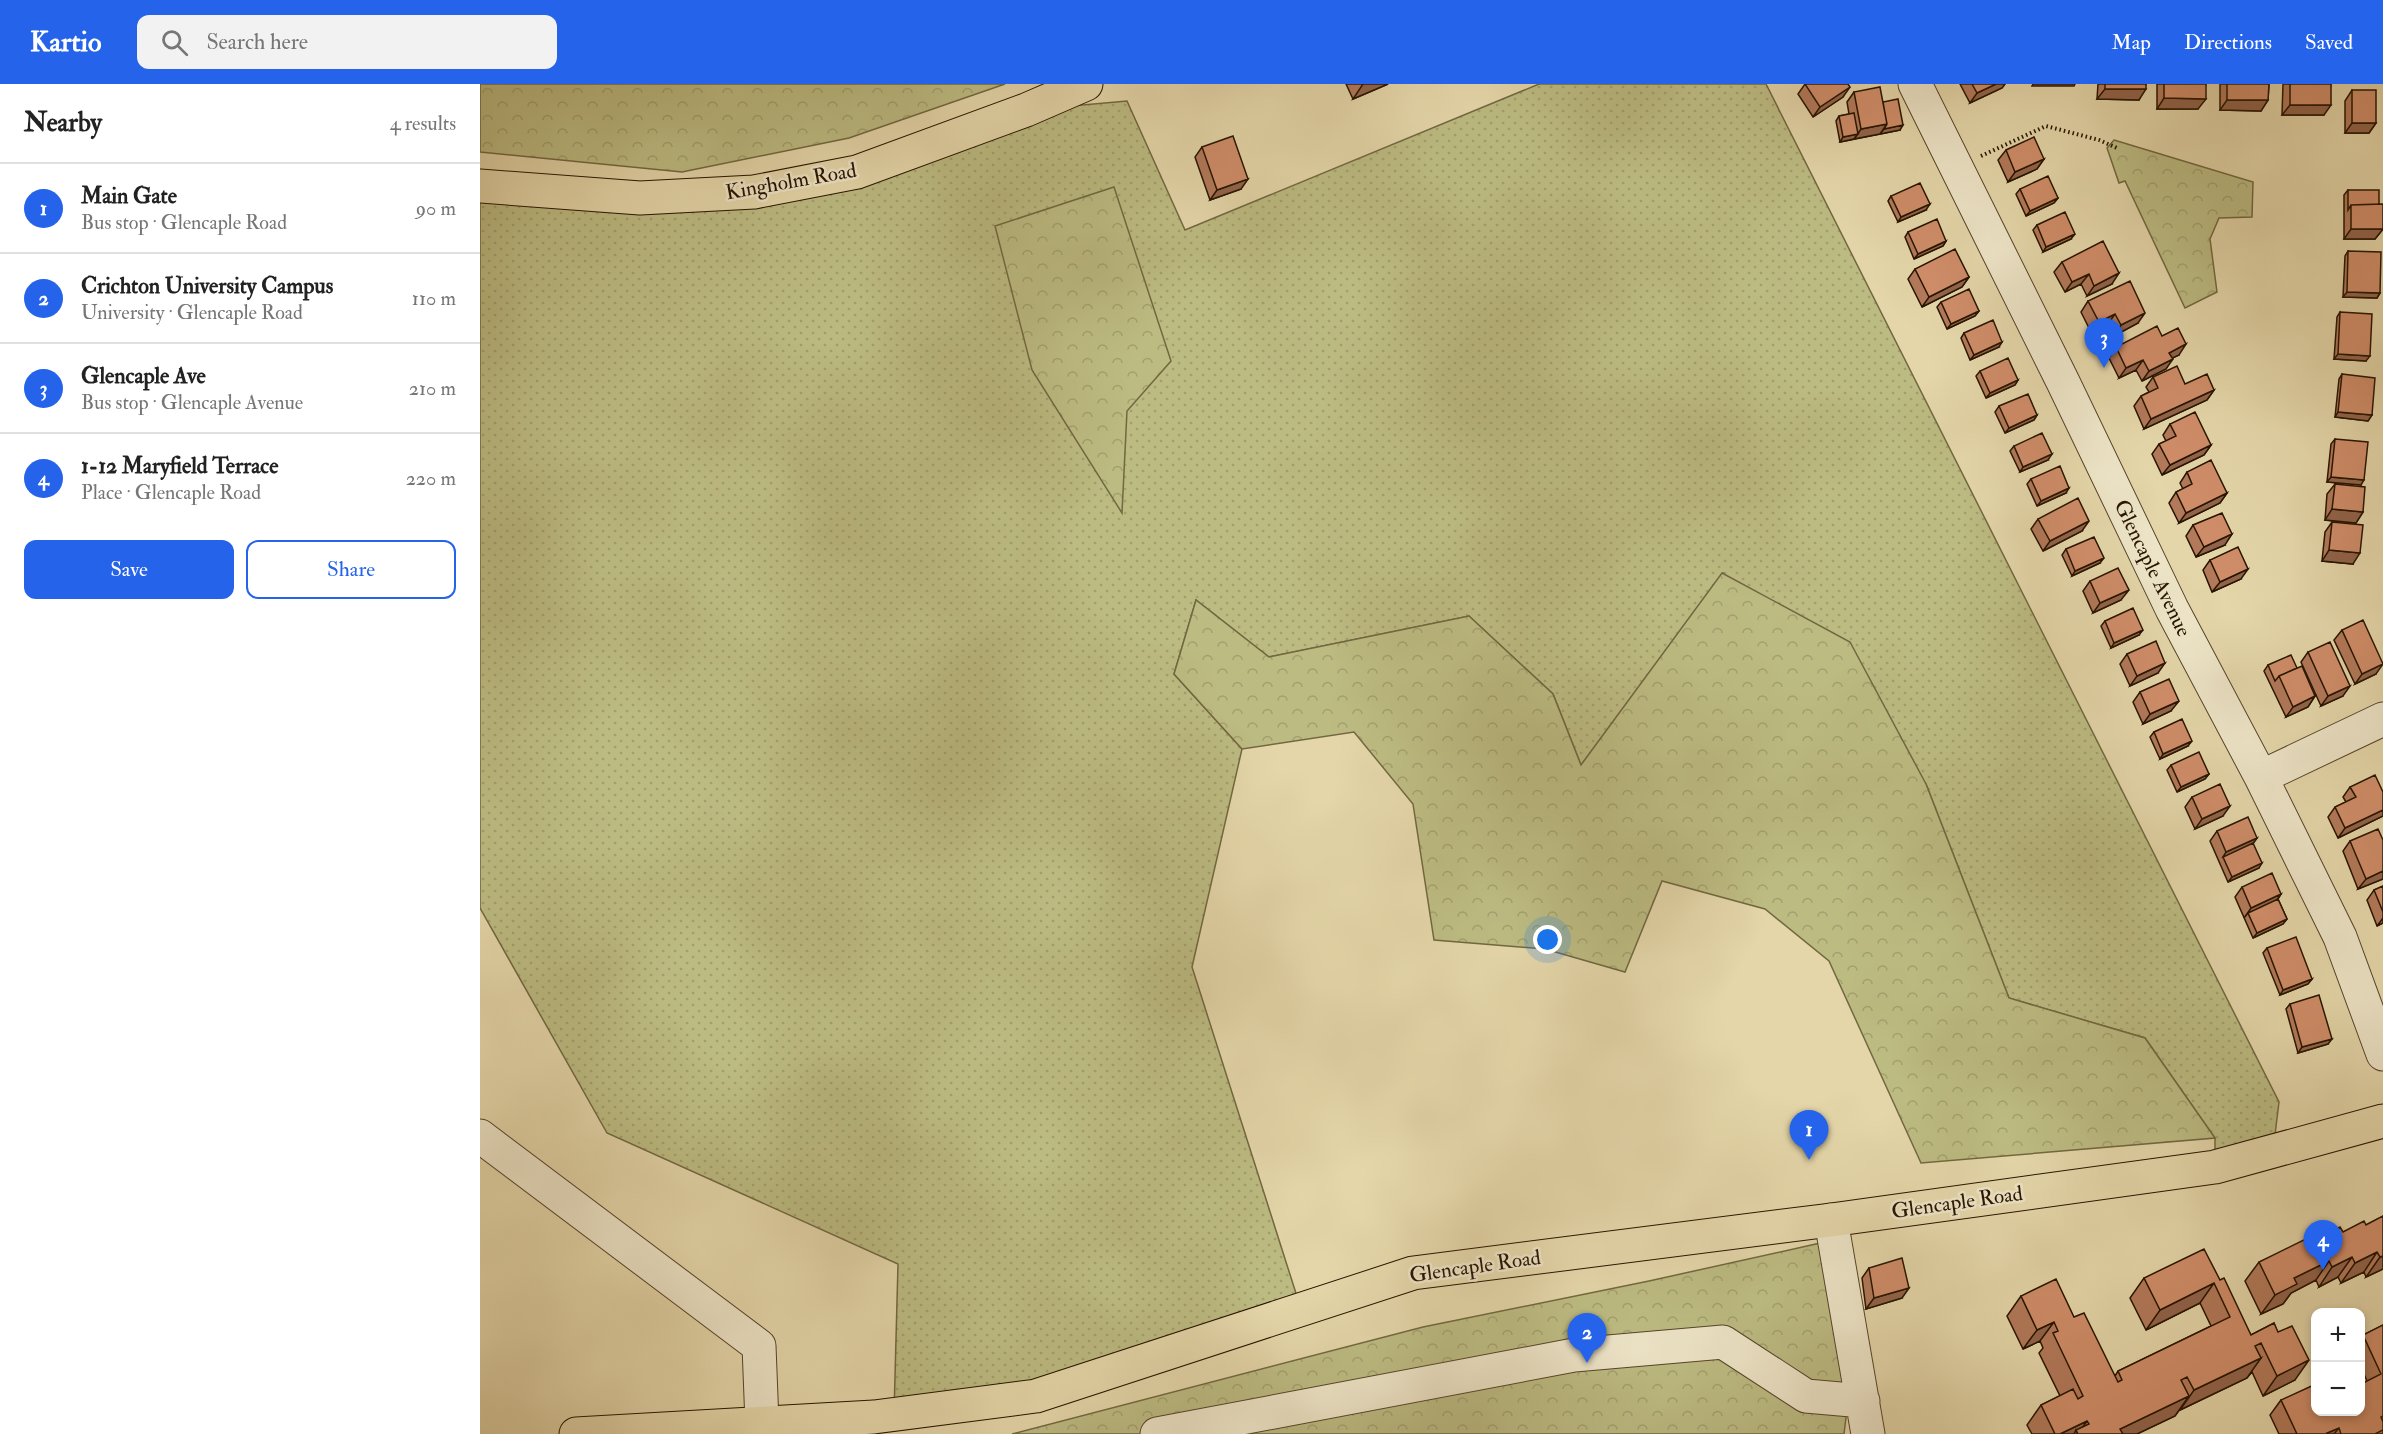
<!DOCTYPE html>
<html lang="en">
<head>
<meta charset="utf-8">
<style>
	body { margin:0; font-family:"IM FELL Double Pica",serif; background:#f2f2f2; color:#222 }
	.controls { position:absolute; right:18px; bottom:18px; display:grid; overflow:hidden; border-radius:12px; box-shadow:0 3px 9px #0003 }
	.controls button { width:54px; height:54px; display:grid; place-items:center; padding:0; border:0; border-bottom:2px solid #e0e0e0; background:#fff; color:#222; font:30px sans-serif }
	.you { position:absolute; left:1068px; top:856px; width:21px; height:21px; margin:-15px; border:4px solid #fff; border-radius:50%; background:#1a73e8; box-shadow:0 0 0 9px #1a73e833 }
	.badge { display:grid; place-items:center; width:39px; height:39px; border-radius:50%; background:#2563eb; color:#fff; font-size:20px; font-weight:700 }
	.pin { position:absolute; translate:-50% -50px; filter:drop-shadow(0 2px 3px #0008) }
	.pin::after { content:''; position:absolute; top:32px; width:21px; height:18px; background:inherit; clip-path:polygon(0 0,100% 0,50% 100%) }
	.list { margin:0; padding:0; list-style:none }
	h2 { display:flex; justify-content:space-between; align-items:center; height:78px; margin:0; padding:0 24px; font-size:26px }
	h2 small { font-size:20px; font-weight:400; color:#767676 }
	.list li { display:grid; grid-template-columns:39px 1fr auto; gap:18px; align-items:center; box-sizing:border-box; height:90px; padding:0 24px; border-top:2px solid #e0e0e0 }
	.list b { display:block; font-size:22px; white-space:nowrap }
	.list p { margin:0; font-size:20px; white-space:nowrap; color:#767676 }
	.list em { font-size:20px; font-style:normal; color:#767676 }
	.actions { display:flex; gap:12px; padding:18px 24px }
	.actions a { flex:1; padding:14px 0; border:2px solid #2563eb; border-radius:12px; text-align:center; font-size:21px; color:#2563eb }
	.actions .main { background:#2563eb; color:#fff }
	.icon { flex:none; width:33px; height:33px; fill:none; stroke:currentColor; stroke-width:2; stroke-linecap:round; stroke-linejoin:round }
	.map { position:relative; flex:none; width:1903px; height:1350px; overflow:hidden }
	header { display:flex; align-items:center; gap:36px; box-sizing:border-box; height:84px; padding:0 30px; background:#2563eb; color:#fff }
	header strong { font-size:28px }
	nav { display:flex; gap:33px; margin-inline-start:auto; font-size:21px }
	.search { width:420px; height:54px; background:#f2f2f2; display:flex; align-items:center; gap:15px; box-sizing:border-box; padding:0 21px; border-radius:12px; color:#767676; font-size:22px }
	main { display:flex }
	aside { flex:1; background:#fff }
	.map>svg:first-child { display:block }
	.grass { fill:url(#grass-dots); stroke:#726841; stroke-width:1.5 }
	.forest { fill:url(#forest-crowns); stroke:#726841; stroke-width:1.5 }
	.lines { fill:none; stroke-linecap:round; stroke-linejoin:round }
	.minor-casing { stroke:#56442a; stroke-width:35 }
	.major-casing { stroke:#271400; stroke-width:35 }
	.path { stroke:#271400; stroke-width:4; stroke-dasharray:1.5 3; stroke-linecap:butt }
	.minor { stroke:#ede4c7; stroke-width:33 }
	.major { stroke:#e4d6a9; stroke-width:33 }
	.wall { fill:#b2795a; stroke:#271400; stroke-width:1.5 }
	.shaded-wall { fill:#91634a; stroke:#271400; stroke-width:1.5 }
	.building { fill:#cf8d69; stroke:#271400; stroke-width:1.5 }
	.labels { text-anchor:middle; stroke-width:5; stroke-linejoin:round; paint-order:stroke }
	.street-label { font-size:21px; fill:#271400; stroke:#ede4c7 }
</style>
</head>
<body>
<header>
<strong>Kartio</strong>
<div class="search"><svg class="icon" aria-label="search" viewBox="0 0 24 24"><circle cx="10" cy="10" r="6"/><path d="M15 15l6 6"/></svg>Search here</div>
<nav><a>Map</a><a>Directions</a><a>Saved</a></nav>
</header>
<main>
<aside>
<h2>Nearby<small>4 results</small></h2>
<ul class="list">
<li><span class="badge">1</span><div><b>Main Gate</b><p>Bus stop · Glencaple Road</p></div><em>90 m</em></li>
<li><span class="badge">2</span><div><b>Crichton University Campus</b><p>University · Glencaple Road</p></div><em>110 m</em></li>
<li><span class="badge">3</span><div><b>Glencaple Ave</b><p>Bus stop · Glencaple Avenue</p></div><em>210 m</em></li>
<li><span class="badge">4</span><div><b>1-12 Maryfield Terrace</b><p>Place · Glencaple Road</p></div><em>220 m</em></li>
</ul>
<div class="actions"><a class="main">Save</a><a>Share</a></div>
</aside>
<div class="map">
<svg width="1903" height="1350" viewBox="0 0 1903 1350">
	<defs>
		<pattern id="grass-dots" width="8" height="8" patternUnits="userSpaceOnUse" patternTransform="scale(1.5)"><rect width="8" height="8" fill="#bcbb82"/><path d="M2 2h.1M6 6h.1" fill="none" stroke="#a2a06e" stroke-width="1.8" stroke-linecap="round"/></pattern>
		<pattern id="forest-crowns" width="20" height="18" patternUnits="userSpaceOnUse" patternTransform="scale(1.5)"><rect width="20" height="18" fill="#bcbb82"/><path d="M2 6a3 3 0 1 1 6 0M12 15a3 3 0 1 1 6 0" fill="none" stroke="#a2a06e"/></pattern>
	</defs>
	<rect width="100%" height="100%" fill="#e4d6a9"/>
	<filter id="stains"><feTurbulence type="fractalNoise" baseFrequency=".00333" numOctaves="4"/><feColorMatrix values="0 0 0 0 .2 0 0 0 0 .09 0 0 0 0 .02 0 0 0 .5 -.17"/></filter>
	<radialGradient id="worn" r=".72"><stop offset=".6" stop-color="#630" stop-opacity="0"/><stop offset="1" stop-color="#630" stop-opacity=".3"/></radialGradient>
	<path class="grass" d="M1059 0H1286L1799 1018 1793 1067 1735 1083V1054L1665 954 1529 914 1446 700 1243 489 1101 681 1073 610 989 532 789 573 716 516 694 590 762 665 712 883 821 1225 556 1312 414 1330 418 1180 127 1049 0 824V102L274 108 546 26 647 17 705 146Z"/>
	<path class="forest" d="M0 0H525L369 54 202 88 0 68Z
		M1634 56 1773 98 1772 133 1739 134 1730 155 1737 208 1705 224 1645 97 1639 99 1627 64Z
		M634 103 691 277 647 327 642 429 552 286 515 142Z
		M1242 489 1370 558 1446 700 1529 914 1665 954 1735 1054 1441 1079 1349 877 1285 825 1182 797 1145 888 1065 865 954 856 933 720 874 648 762 665 694 590 716 516 789 573 989 532 1073 610 1101 681Z
		M1345 1158 1374 1267 1364 1350H532L943 1243 1169 1197Z"/>
	<g class="lines">
		<g class="minor-casing">
			<path id="minor" d="M1435 0 1583 298 1692 525 1781 693 1860 853 1903 970
				M1781 693 1903 635
				M0 1052 279 1262 282 1339
				M1351 1136 1388 1350
				M677 1350 1094 1271 1243 1258 1326 1312 1383 1317"/>
		</g>
		<g class="major-casing">
			<path id="major" d="M0 102 160 114 274 108 377 88 546 26 606 0
				M96 1350 394 1333 556 1312 933 1189 1351 1136 1735 1083 1903 1037"/>
		</g>
		<path class="path" d="M1501 72 1566 42 1619 56 1637 64"/>
		<use href="#minor" class="minor"/>
		<use href="#major" class="major"/>
	</g>
	<path class="wall" d="M866 0H908L873 15Z
		M1325 0 1363 13 1333 33 1318 10Z
		M1480 0H1525L1522 4 1490 19Z
		M1618 0H1666L1659 16 1617 15Z
		M1677 0H1726L1718 25H1677Z
		M1740 0H1789L1788 16 1781 27 1740 26Z
		M1803 0H1851L1844 31H1802Z
		M1872 6 1896 39 1889 49H1865V17Z
		M1374 8 1403 18 1420 46 1360 58 1356 37 1359 32 1369 30 1367 18Z
		M722 63 761 105 730 116 715 73Z
		M1526 66 1564 75 1557 85 1528 98 1518 76Z
		M1540 105 1578 114 1574 119 1546 132 1536 110Z
		M1868 106 1899 120 1903 145 1895 155H1864V111Z
		M1411 112 1446 126 1418 138 1408 117Z
		M1557 141 1591 155 1563 168 1553 146Z
		M1428 148 1466 157 1463 162 1434 175 1425 153Z
		M1868 167 1900 209 1897 214 1863 213 1865 172Z
		M1582 178 1632 200 1607 212 1601 200 1585 208 1574 188Z
		M1435 185 1489 193 1482 203 1442 223 1428 195Z
		M1608 217 1658 239 1634 252 1628 240 1611 248 1601 228Z
		M1461 218 1499 227 1495 232 1467 245 1457 223Z
		M1860 228 1886 277 1854 275 1857 233Z
		M1484 249 1519 263 1490 276 1481 254Z
		M1682 252 1699 271 1692 274 1686 285 1662 297 1656 286 1639 294 1629 274 1636 263Z
		M1500 287 1538 296 1535 301 1506 314 1496 292Z
		M1862 290 1892 331 1888 337 1855 333 1859 295Z
		M1673 293 1705 300 1734 306 1727 316 1664 345 1654 322 1661 312 1669 308 1666 303Z
		M1519 322 1557 331 1554 336 1525 349 1515 328Z
		M1690 340 1731 361 1724 371 1682 391 1672 370 1679 360 1686 357 1683 351Z
		M1855 355 1881 401 1847 398 1851 360Z
		M1534 362 1568 376 1540 388 1530 367Z
		M1707 388 1747 409 1740 419 1699 439 1689 419 1696 408 1703 405 1700 399Z
		M1551 395 1586 409 1557 422 1547 400Z
		M1855 400 1883 428 1876 439 1845 436 1847 410Z
		M1558 435 1602 447 1563 467 1551 445Z
		M1852 438 1873 480 1842 477 1845 448Z
		M1713 441 1745 461 1716 473 1706 452Z
		M1586 465 1620 479 1592 492 1582 471Z
		M1730 476 1761 495 1732 508 1723 486Z
		M1610 497 1641 516 1613 529 1603 507Z
		M1625 537 1659 551 1631 564 1621 542Z
		M1862 546 1896 590 1875 600 1854 556Z
		M1828 568 1863 612 1841 622 1821 578Z
		M1647 570 1678 589 1650 602 1640 580Z
		M1788 581 1817 584 1835 612 1828 623 1806 633 1784 587Z
		M1660 608 1691 627 1663 640 1653 618Z
		M1674 648 1708 662 1680 675 1670 653Z
		M1691 681 1729 690 1725 695 1697 708 1687 686Z
		M1870 703 1903 708V732L1858 754 1848 733 1855 723 1866 718 1863 713Z
		M1712 713 1743 732 1715 745 1705 723Z
		M1737 747 1777 754 1773 759 1779 784 1748 798 1730 757Z
		M1903 756V795L1878 805 1863 767 1870 757Z
		M1903 802V839L1897 842 1887 816 1894 806Z
		M1762 803 1801 810 1798 815 1807 835 1803 840 1773 854 1755 813Z
		M1787 864 1832 895 1828 900 1800 911 1783 869Z
		M1810 920 1848 960 1818 969 1806 925Z
		M1903 1132V1185L1886 1193 1884 1188 1861 1199 1858 1193 1839 1203 1836 1196 1811 1209 1803 1220 1781 1230 1765 1197 1779 1178 1840 1153 1863 1148 1886 1141Z
		M1389 1184 1422 1214 1386 1225 1382 1194Z
		M1664 1194 1740 1196 1771 1251 1794 1239 1815 1296 1783 1312 1772 1288 1767 1294 1700 1326V1325L1695 1332 1657 1350H1552L1547 1341 1561 1321 1580 1312 1559 1269 1563 1264 1560 1257 1543 1265 1527 1232 1541 1212 1594 1233 1635 1292 1638 1287 1731 1242 1720 1219 1666 1246 1650 1214Z
		M1903 1241V1350H1799L1790 1331 1801 1316 1836 1328H1881L1887 1297 1881 1283V1254L1883 1251Z"/>
	<path class="shaded-wall" d="M883 0H908L873 15Z
		M1516 0H1525L1522 4 1490 19 1497 9Z
		M1553 0H1595L1594 2H1552Z
		M1370 3 1363 13 1333 33 1340 23Z
		M1625 5H1666L1659 16 1617 15Z
		M1684 14 1726 15 1718 25H1677Z
		M1747 16H1788L1781 27 1740 26Z
		M1810 21H1851L1844 31H1802Z
		M1872 39H1896L1889 49H1865Z
		M1407 40 1400 50 1374 55 1381 45Z
		M1423 41 1420 46 1400 50 1404 45Z
		M1378 50 1374 55 1360 58 1363 53Z
		M1564 75 1557 85 1528 98 1535 88Z
		M768 95 761 105 730 116 737 106Z
		M1578 114 1574 119 1546 132 1550 127Z
		M1450 120 1446 126 1418 138 1421 133Z
		M1871 145H1903L1895 155H1864Z
		M1595 150 1591 155 1563 168 1566 163Z
		M1466 157 1463 162 1434 175 1438 170Z
		M1639 189 1632 200 1607 212 1614 202Z
		M1609 190 1601 200 1585 208 1592 198Z
		M1489 193 1482 203 1442 223 1449 213Z
		M1867 208 1900 209 1897 214 1863 213Z
		M1499 227 1495 232 1467 245 1471 240Z
		M1665 229 1658 239 1634 252 1641 241Z
		M1635 230 1628 240 1611 248 1619 238Z
		M1522 258 1519 263 1490 276 1494 271Z
		M1706 260 1699 271 1682 279 1689 269Z
		M1858 270 1890 272 1886 277 1854 275Z
		M1693 275 1686 285 1662 297 1669 287Z
		M1663 276 1656 286 1639 294 1646 284Z
		M1538 296 1535 301 1506 314 1510 309Z
		M1734 306 1727 316 1664 345 1671 335Z
		M1858 328 1892 331 1888 337 1855 333Z
		M1557 331 1554 336 1525 349 1529 344Z
		M1731 361 1724 371 1682 391 1690 381Z
		M1572 370 1568 376 1540 388 1543 383Z
		M1851 393 1884 396 1881 401 1847 398Z
		M1589 404 1586 409 1557 422 1561 417Z
		M1747 409 1740 419 1699 439 1706 429Z
		M1852 425 1883 428 1876 439 1845 436Z
		M1609 437 1602 447 1563 467 1570 457Z
		M1752 450 1745 461 1716 473 1724 463Z
		M1849 466 1880 469 1873 480 1842 477Z
		M1624 474 1620 479 1592 492 1595 487Z
		M1768 485 1761 495 1732 508 1740 498Z
		M1649 506 1641 516 1613 529 1620 519Z
		M1663 546 1659 551 1631 564 1634 559Z
		M1685 579 1678 589 1650 602 1657 592Z
		M1903 580 1896 590 1875 600 1882 590Z
		M1870 602 1863 612 1841 622 1848 612Z
		M1835 612 1828 623 1806 633 1813 623Z
		M1699 617 1691 627 1663 640 1670 630Z
		M1712 657 1708 662 1680 675 1683 670Z
		M1729 690 1725 695 1697 708 1701 703Z
		M1750 722 1743 732 1715 745 1722 735Z
		M1903 726V732L1858 754 1865 744Z
		M1777 754 1770 764 1743 773 1746 768Z
		M1782 779 1779 784 1748 798 1752 793Z
		M1903 787V795L1878 805 1886 795Z
		M1801 810 1794 820 1768 829 1764 834 1771 824Z
		M1903 834V839L1897 842Z
		M1807 835 1803 840 1773 854 1777 849Z
		M1832 895 1828 900 1800 911 1803 906Z
		M1852 955 1848 960 1818 969 1822 963Z
		M1897 1168 1884 1188 1861 1199 1875 1179Z
		M1903 1172V1185L1886 1193 1900 1173Z
		M1872 1173 1858 1193 1839 1203 1852 1183Z
		M1849 1177 1836 1196 1811 1209 1803 1220 1781 1230 1795 1211 1814 1194Z
		M1734 1199 1720 1219 1666 1246 1680 1226Z
		M1429 1204 1422 1214 1386 1225 1394 1214Z
		M1574 1238 1560 1257 1543 1265 1557 1246Z
		M1781 1274 1767 1294 1700 1326 1714 1306Z
		M1829 1276 1815 1296 1783 1312 1797 1292Z
		M1709 1312 1695 1332 1657 1350H1637L1640 1345Z
		M1607 1337 1598 1350 1596 1346 1594 1350H1580Z
		M1859 1344 1854 1350H1846L1847 1349Z"/>
	<path class="building" d="M1325 0H1368L1370 3 1340 23Z
		M1492 0H1516L1497 9Z
		M1625 0H1666V5H1625Z
		M1684 0H1726V15L1684 14Z
		M1747 0H1789L1788 16H1747Z
		M1810 0H1851V21H1810Z
		M1400 3 1407 40 1381 45 1374 8Z
		M1872 6H1896V39H1872Z
		M1418 15 1423 41 1404 45 1407 40 1403 18Z
		M1374 29 1378 50 1363 53 1359 32Z
		M753 52 768 95 737 106 722 63Z
		M1554 53 1564 75 1535 88 1526 66Z
		M1568 92 1578 114 1550 127 1540 105Z
		M1440 99 1450 120 1421 133 1411 112Z
		M1868 106H1899V120L1871 121 1868 126Z
		M1903 120V145H1871V121Z
		M1585 128 1595 150 1566 163 1557 141Z
		M1457 135 1466 157 1438 170 1428 148Z
		M1623 157 1639 189 1614 202 1609 190 1592 198 1582 178Z
		M1475 165 1489 193 1449 213 1435 185Z
		M1868 167 1901 168 1900 209 1867 208Z
		M1650 197 1665 229 1641 241 1635 230 1619 238 1608 217Z
		M1489 205 1499 227 1471 240 1461 218Z
		M1860 228 1892 230 1890 272 1858 270Z
		M1513 236 1522 258 1494 271 1484 249Z
		M1677 242 1682 252 1698 244 1706 260 1689 269 1693 275 1669 287 1663 276 1646 284 1636 263Z
		M1528 274 1538 296 1510 309 1500 287Z
		M1697 282 1705 300 1727 290 1734 306 1671 335 1661 312 1678 304 1673 293Z
		M1862 290 1895 294 1892 331 1858 328Z
		M1548 310 1557 331 1529 344 1519 322Z
		M1715 328 1731 361 1690 381 1679 360 1696 352 1690 340Z
		M1562 349 1572 370 1543 383 1534 362Z
		M1855 355 1888 358 1884 396 1851 393Z
		M1731 376 1747 409 1706 429 1696 408 1712 400 1707 388Z
		M1580 382 1589 404 1561 417 1551 395Z
		M1855 400 1885 403 1883 428 1852 425Z
		M1598 414 1609 437 1570 457 1558 435Z
		M1742 429 1752 450 1724 463 1713 441Z
		M1852 438 1883 441 1880 469 1849 466Z
		M1614 453 1624 474 1595 487 1586 465Z
		M1758 463 1768 485 1740 498 1730 476Z
		M1638 484 1649 506 1620 519 1610 497Z
		M1653 524 1663 546 1634 559 1625 537Z
		M1883 536 1903 580 1882 590 1862 546Z
		M1676 557 1685 579 1657 592 1647 570Z
		M1850 558 1870 602 1848 612 1828 568Z
		M1811 571 1817 584 1799 592 1795 597 1788 581Z
		M1822 582 1835 612 1813 623 1799 592Z
		M1689 595 1699 617 1670 630 1660 608Z
		M1702 635 1712 657 1683 670 1674 648Z
		M1719 668 1729 690 1701 703 1691 681Z
		M1895 691 1903 708V726L1865 744 1855 723 1876 713 1870 703Z
		M1740 700 1750 722 1722 735 1712 713Z
		M1768 733 1777 754 1746 768 1737 747Z
		M1898 745 1903 756V787L1886 795 1870 757Z
		M1773 759 1782 779 1752 793 1743 773Z
		M1792 789 1801 810 1771 824 1762 803Z
		M1903 802V828L1894 806Z
		M1798 815 1807 835 1777 849 1768 829Z
		M1816 853 1832 895 1803 906 1787 864Z
		M1839 911 1852 955 1822 963 1810 920Z
		M1903 1132V1172L1900 1173 1897 1168 1875 1179 1872 1173 1852 1183 1849 1177 1814 1194 1817 1200 1795 1211 1779 1178 1838 1149 1840 1153 1860 1143 1863 1148 1884 1137 1886 1141Z
		M1724 1165 1740 1196 1744 1194 1771 1251 1794 1239 1798 1248 1812 1242 1829 1276 1797 1292 1781 1259 1775 1262 1781 1274 1714 1306 1707 1293 1701 1296 1709 1312 1640 1345 1643 1350H1598L1596 1346 1609 1340 1607 1337 1580 1350H1575L1561 1321 1593 1305 1598 1315 1603 1312 1573 1249 1578 1247 1574 1238 1557 1246 1541 1212 1576 1195 1594 1233 1604 1229 1638 1298 1642 1296 1638 1287 1750 1233 1734 1199 1680 1226 1664 1194Z
		M1422 1174 1429 1204 1394 1214 1389 1184Z
		M1903 1241V1332L1901 1333 1903 1338V1346L1895 1350H1861L1859 1344 1847 1349 1848 1350H1817L1801 1316 1836 1300V1328H1881V1300L1901 1290 1883 1251Z"/>
	<g class="labels">
		<g class="street-label">
			<text transform="translate(311 97) rotate(-10)" y="7">Kingholm Road</text>
			<text transform="translate(1673 484) rotate(64)" y="7">Glencaple Avenue</text>
			<text transform="translate(1477 1118) rotate(-8)" y="7">Glencaple Road</text>
			<text transform="translate(995 1182) rotate(-8)" y="7">Glencaple Road</text>
		</g>
	</g>
	<rect width="100%" height="100%" filter="url(#stains)"/>
	<rect width="100%" height="100%" fill="url(#worn)"/>
</svg>
<div class="controls">
<button>+</button>
<button>−</button>
</div>
<div class="you"></div>
<div class="pin badge" style="left:1329px;top:1076px">1</div>
<div class="pin badge" style="left:1107px;top:1279px">2</div>
<div class="pin badge" style="left:1624px;top:284px">3</div>
<div class="pin badge" style="left:1843px;top:1186px">4</div>
</div>
</main>
</body>
</html>
